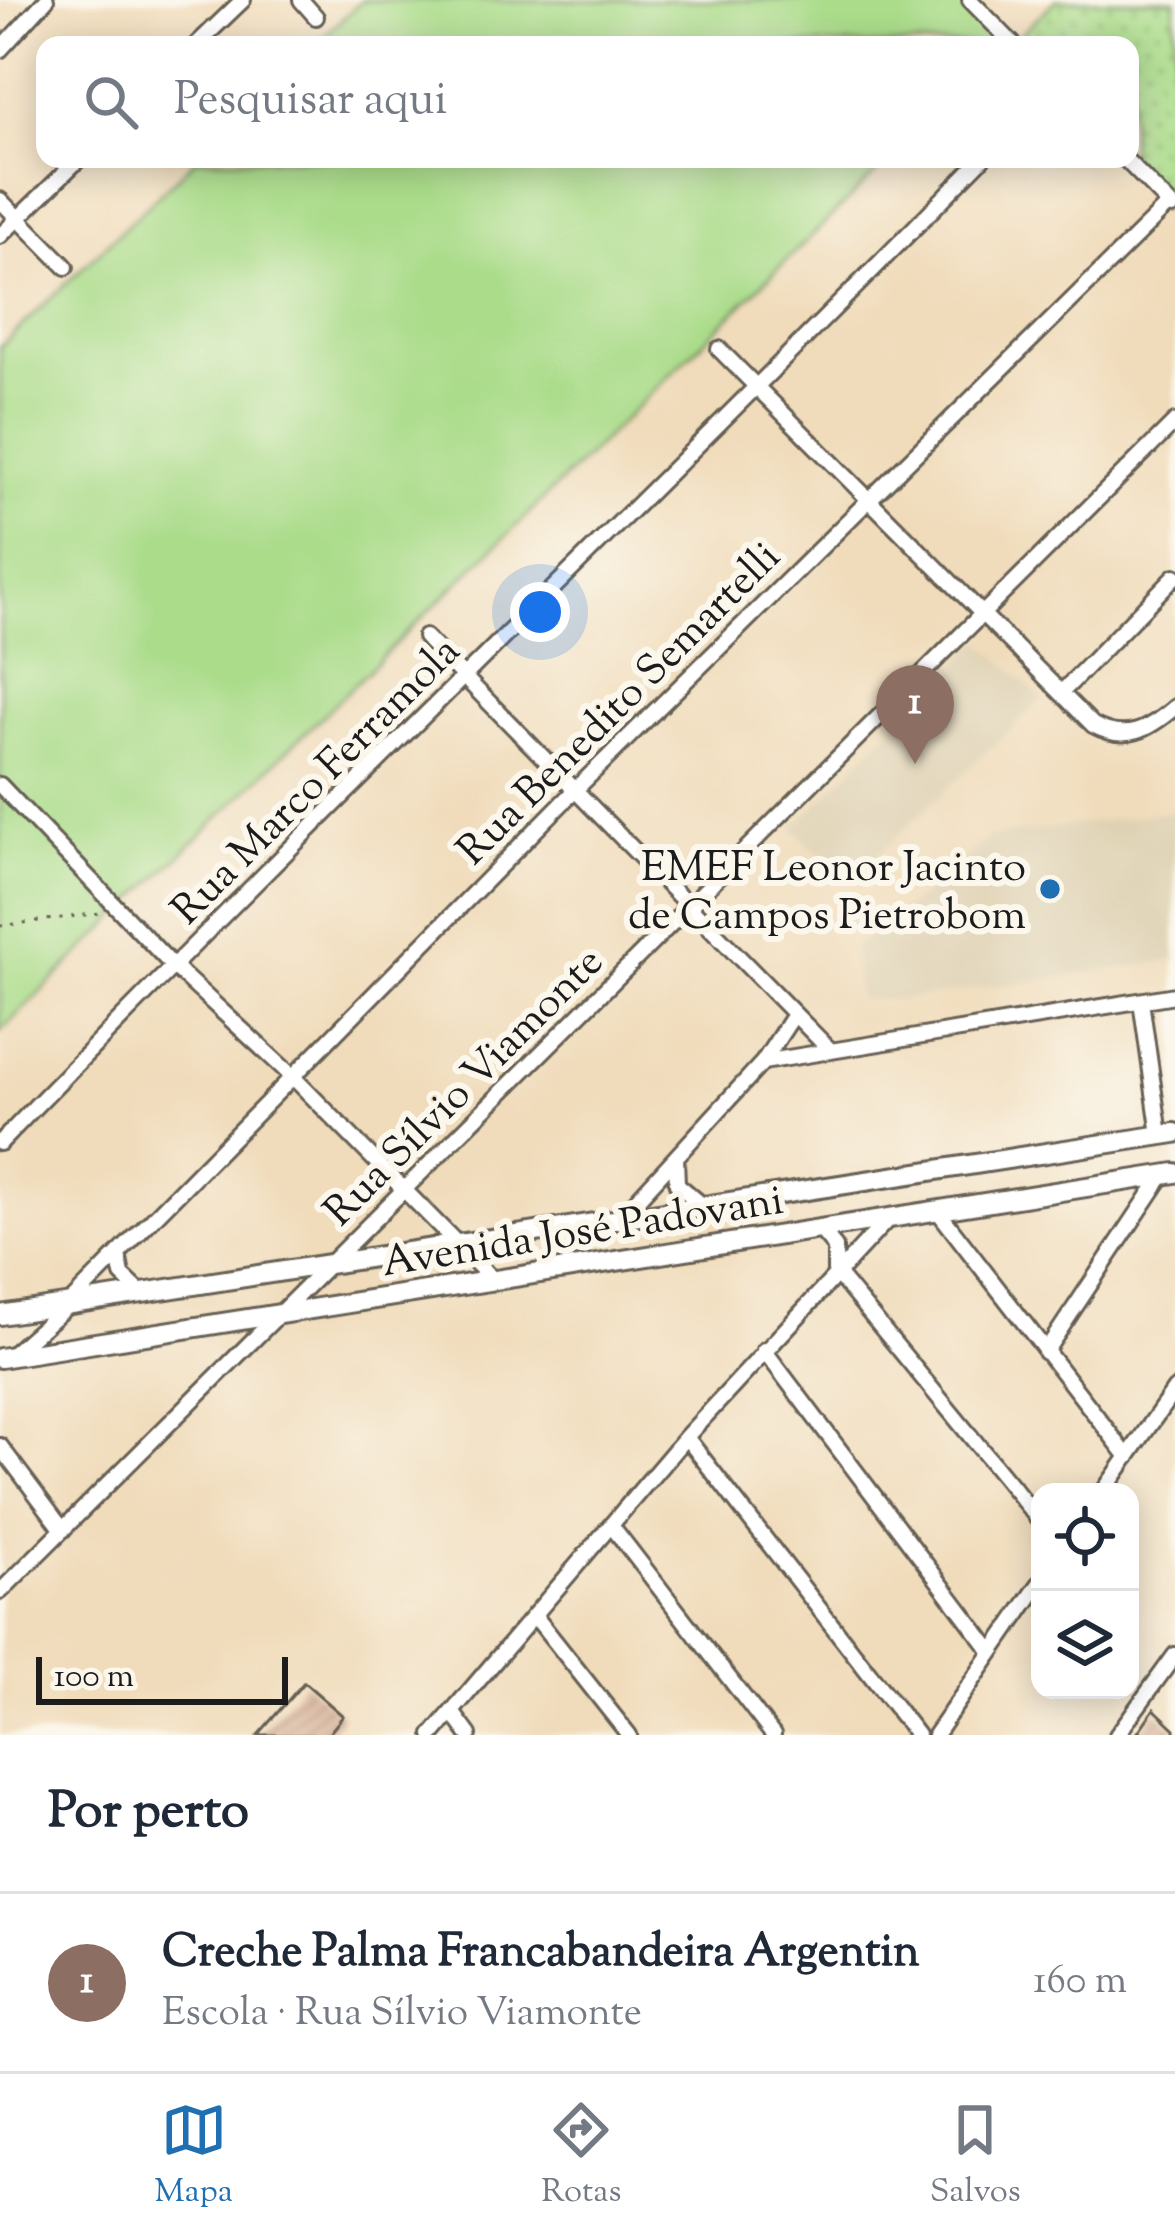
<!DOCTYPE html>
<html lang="pt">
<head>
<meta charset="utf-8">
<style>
	body { margin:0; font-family:"Sorts Mill Goudy",serif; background:#f2f2f3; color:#1f2937 }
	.controls { position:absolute; right:36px; bottom:36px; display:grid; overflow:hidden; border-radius:24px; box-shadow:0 6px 30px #0003 }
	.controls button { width:108px; height:108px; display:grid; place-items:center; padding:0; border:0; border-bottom:3px solid #e0e1e3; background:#fff; color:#1f2937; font:60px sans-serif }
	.scale { position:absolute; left:36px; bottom:30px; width:252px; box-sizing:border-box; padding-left:12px; border:6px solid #1c1c1c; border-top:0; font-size:33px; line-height:42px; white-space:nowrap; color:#1c1c1c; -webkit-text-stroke:9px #fbf7ec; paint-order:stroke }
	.you { position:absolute; left:540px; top:612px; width:42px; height:42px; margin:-30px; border:9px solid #fff; border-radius:50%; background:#1a73e8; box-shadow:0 0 0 18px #1a73e833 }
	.badge { display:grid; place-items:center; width:78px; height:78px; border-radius:50%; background:#1f6fb2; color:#fff; font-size:39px; font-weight:700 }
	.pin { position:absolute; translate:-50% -99px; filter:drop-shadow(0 3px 6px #0008) }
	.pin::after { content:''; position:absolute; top:63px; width:42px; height:36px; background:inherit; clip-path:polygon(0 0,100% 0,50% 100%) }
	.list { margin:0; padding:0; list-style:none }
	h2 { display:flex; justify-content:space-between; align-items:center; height:156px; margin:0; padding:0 48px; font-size:51px }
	h2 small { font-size:39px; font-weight:400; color:#747a83 }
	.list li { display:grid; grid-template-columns:78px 1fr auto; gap:36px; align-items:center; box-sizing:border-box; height:180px; padding:0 48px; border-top:3px solid #e0e1e3 }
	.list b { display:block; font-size:45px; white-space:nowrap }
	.list p { margin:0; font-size:39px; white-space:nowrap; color:#747a83 }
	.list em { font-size:39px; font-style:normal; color:#747a83 }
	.icon { flex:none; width:66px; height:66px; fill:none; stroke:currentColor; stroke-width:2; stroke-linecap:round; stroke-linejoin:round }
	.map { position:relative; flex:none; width:1175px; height:1735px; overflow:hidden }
	.search { position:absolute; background:#fff; box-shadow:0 6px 30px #0003; left:36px; right:36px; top:36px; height:132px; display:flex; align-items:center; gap:30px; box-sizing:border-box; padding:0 42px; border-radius:24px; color:#747a83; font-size:45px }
	.sheet { height:336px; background:#fff }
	nav { display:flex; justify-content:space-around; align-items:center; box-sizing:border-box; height:168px; border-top:3px solid #e0e1e3; background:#fff; font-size:33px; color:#747a83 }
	nav a { display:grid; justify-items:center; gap:6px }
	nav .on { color:#1f6fb2 }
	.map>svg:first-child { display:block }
	.built { fill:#dfd2b4 }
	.grass { fill:#aadc8a; stroke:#637c53; stroke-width:3 }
	.park { fill:url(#park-dots); stroke:#637c53; stroke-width:3 }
	.building { fill:url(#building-hatch) }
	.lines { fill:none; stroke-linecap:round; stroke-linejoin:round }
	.street-casing { stroke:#665f53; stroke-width:20 }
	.secondary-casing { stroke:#665f53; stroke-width:24 }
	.path { stroke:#665f53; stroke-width:3; stroke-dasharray:3 9; stroke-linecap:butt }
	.street { stroke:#fff; stroke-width:14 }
	.secondary { stroke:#fff; stroke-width:18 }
	.poi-dot { fill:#1f6fb2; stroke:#fbf7ec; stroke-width:4.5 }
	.labels { text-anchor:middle; stroke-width:12; stroke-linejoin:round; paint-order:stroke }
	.street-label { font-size:42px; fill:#1c1c1c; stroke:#fbf7ec }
	.poi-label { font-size:42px; fill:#1c1c1c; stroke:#fbf7ec; text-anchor:end }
</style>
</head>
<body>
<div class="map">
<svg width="1175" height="1735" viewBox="0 0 1175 1735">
	<defs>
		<pattern id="park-dots" width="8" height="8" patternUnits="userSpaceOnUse" patternTransform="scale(3)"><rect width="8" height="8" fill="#aadc8a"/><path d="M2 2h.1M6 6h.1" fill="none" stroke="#92bc76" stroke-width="1.8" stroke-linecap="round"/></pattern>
		<pattern id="building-hatch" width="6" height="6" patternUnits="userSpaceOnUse" patternTransform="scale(3)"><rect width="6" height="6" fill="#d3a98e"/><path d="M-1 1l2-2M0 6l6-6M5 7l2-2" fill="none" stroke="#aa8973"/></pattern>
	</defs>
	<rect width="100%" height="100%" fill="#fbf7ec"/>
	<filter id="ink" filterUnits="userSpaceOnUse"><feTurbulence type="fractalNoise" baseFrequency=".00833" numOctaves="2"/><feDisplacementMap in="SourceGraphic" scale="24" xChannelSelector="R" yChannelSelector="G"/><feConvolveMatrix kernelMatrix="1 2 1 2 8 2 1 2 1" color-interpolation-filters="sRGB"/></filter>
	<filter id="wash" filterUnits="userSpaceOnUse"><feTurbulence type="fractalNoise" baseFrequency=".004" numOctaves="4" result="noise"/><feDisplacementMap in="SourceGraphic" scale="48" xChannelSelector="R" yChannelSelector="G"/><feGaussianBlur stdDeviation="2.7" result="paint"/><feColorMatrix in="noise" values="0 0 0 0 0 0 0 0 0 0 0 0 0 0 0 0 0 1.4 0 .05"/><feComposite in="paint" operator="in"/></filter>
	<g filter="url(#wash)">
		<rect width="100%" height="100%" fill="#f0dbba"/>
		<path class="built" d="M980 640 1042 699 848 883 793 828Z
			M1175 811V960L901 1000 858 999 854 946 877 933 990 837Z"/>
		<path class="grass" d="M362 0H968L1010 45H315Z
			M196 159H890L0 1032V347Z"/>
		<path class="park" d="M1056 0H1175V206L1130 157V45H1027L1019 36Z"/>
		<g id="blocks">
			<path class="building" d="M304 1682 343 1716 328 1735H258Z
				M1154 1709 1175 1729V1735H1136Z"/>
		</g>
	</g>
	<g filter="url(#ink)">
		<use href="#blocks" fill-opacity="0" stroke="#665f53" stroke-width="3"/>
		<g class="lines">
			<g class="street-casing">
				<path id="street" d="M301 0 316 17
					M970 0 1014 45
					M196 45 243 0
					M0 50 46 0
					M1125 159 1172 207
					M0 200 66 267
					M0 236 79 159
					M719 349 1093 725C1126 743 1148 730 1175 707
					M425 637 828 1048
					M1062 692 1175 576
					M0 785 172 965 293 1077 491 1278
					M1141 1001 1160 1135
					M763 1062 1175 995
					M0 1143C322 809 658 491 982 159
					M676 1157 677 1184 702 1205
					M937 1210 1128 1457
					M621 1217 763 1062 793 1016
					M819 1228 835 1247V1271
					M118 1254 122 1275 141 1293
					M835 1271 1040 1521
					M764 1350 992 1652
					M1045 1352 1163 1175
					M9 1357 68 1305 576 789 1169 204
					M686 1437 917 1735
					M0 1446 63 1530
					M1103 1492 1175 1389
					M611 1525 773 1735
					M0 1592 1175 422
					M534 1615 629 1735
					M452 1712 469 1735
					M432 1735 686 1437 889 1218
					M935 1735 1040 1583
					M1117 1735 1175 1655"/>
			</g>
			<g class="secondary-casing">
				<path id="secondary" d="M0 1315 1175 1133
					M0 1358 1175 1173"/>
			</g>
			<path class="path" d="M0 926 100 913"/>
			<use href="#street" class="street"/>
			<use href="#secondary" class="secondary"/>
		</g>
	</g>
	<circle class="poi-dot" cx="1050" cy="889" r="12"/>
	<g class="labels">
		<g class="street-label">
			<text transform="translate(617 702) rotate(-45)" y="15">Rua Benedito Semartelli</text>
			<text transform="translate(314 779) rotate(-45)" y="15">Rua Marco Ferramola</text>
			<text transform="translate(462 1085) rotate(-45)" y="15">Rua Sílvio Viamonte</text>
			<text transform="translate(582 1229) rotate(-9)" y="15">Avenida José Padovani</text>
		</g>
		<g class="poi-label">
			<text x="1026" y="880">EMEF Leonor Jacinto<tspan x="1026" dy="48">de Campos Pietrobom</tspan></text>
		</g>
	</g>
</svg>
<div class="controls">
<button><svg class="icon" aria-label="locate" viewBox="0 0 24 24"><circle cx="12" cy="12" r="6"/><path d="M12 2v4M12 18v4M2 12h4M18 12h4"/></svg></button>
<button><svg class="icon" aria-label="layers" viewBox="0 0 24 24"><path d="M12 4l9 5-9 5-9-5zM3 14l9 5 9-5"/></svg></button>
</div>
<div class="scale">100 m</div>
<div class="you"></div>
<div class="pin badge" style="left:915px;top:764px;background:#8d6e63">1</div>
<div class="search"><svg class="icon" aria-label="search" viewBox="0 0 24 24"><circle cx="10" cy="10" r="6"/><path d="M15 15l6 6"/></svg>Pesquisar aqui</div>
</div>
<section class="sheet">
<h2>Por perto<small></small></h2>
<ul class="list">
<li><span class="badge" style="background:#8d6e63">1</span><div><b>Creche Palma Francabandeira Argentin</b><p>Escola · Rua Sílvio Viamonte</p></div><em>160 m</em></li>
</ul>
</section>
<nav>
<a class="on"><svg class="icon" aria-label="map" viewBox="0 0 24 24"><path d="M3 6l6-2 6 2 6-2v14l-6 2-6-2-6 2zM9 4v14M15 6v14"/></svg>Mapa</a>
<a><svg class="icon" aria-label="directions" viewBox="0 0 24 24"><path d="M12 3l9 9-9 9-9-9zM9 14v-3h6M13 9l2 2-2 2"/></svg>Rotas</a>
<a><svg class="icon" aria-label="saved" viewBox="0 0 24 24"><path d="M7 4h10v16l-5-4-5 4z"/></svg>Salvos</a>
</nav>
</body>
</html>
